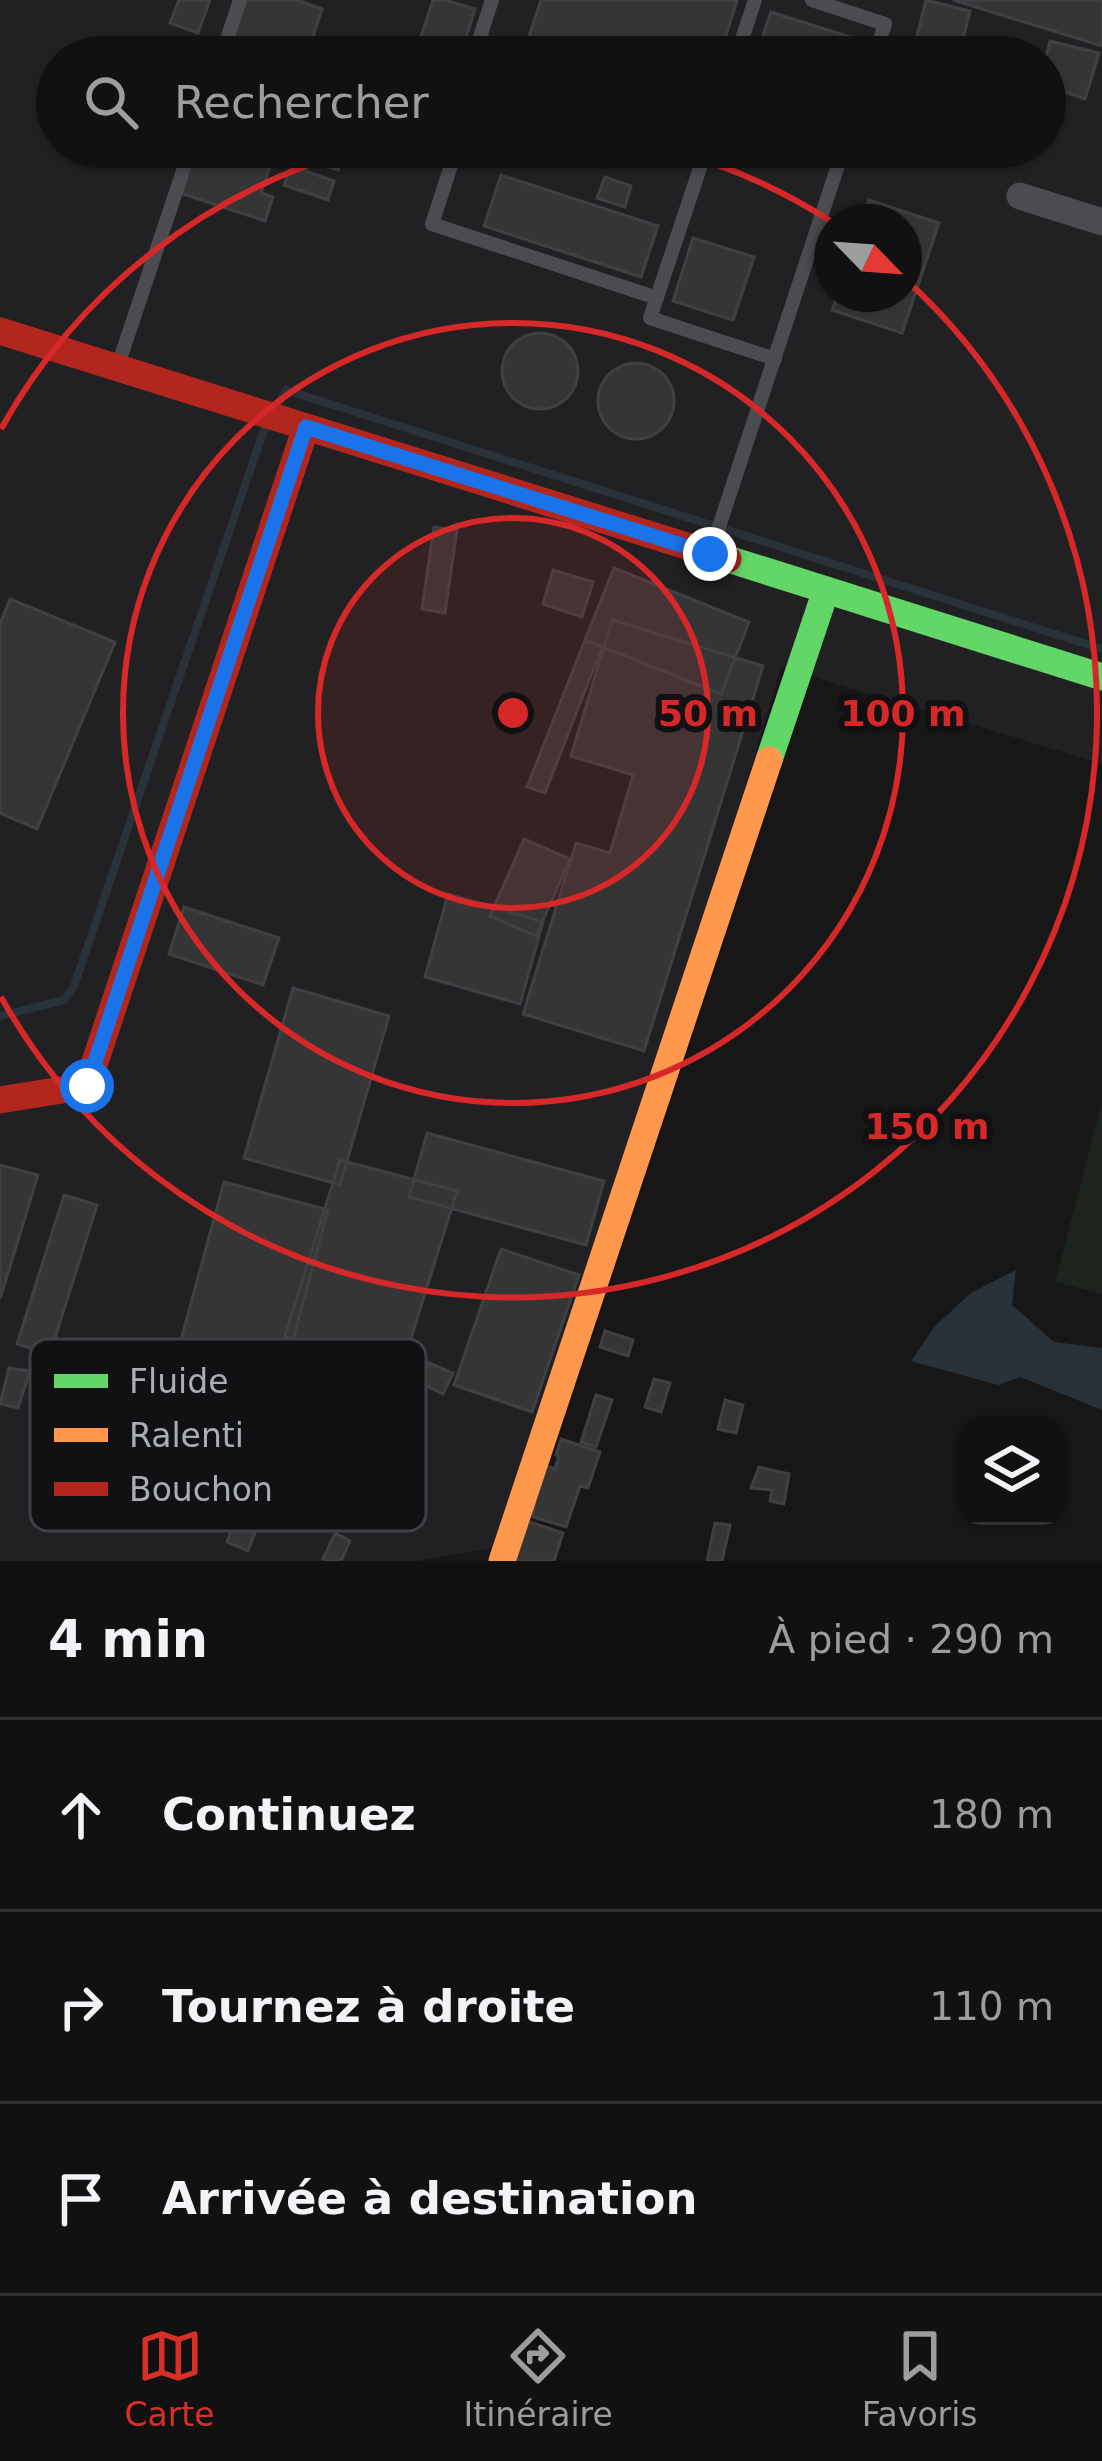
<!DOCTYPE html>
<html lang="fr">
<head>
<meta charset="utf-8">
<style>
	body { margin:0; font-family:"DejaVu Sans",sans-serif; background:#1a1a1a; color:#f1f3f6 }
	.controls { position:absolute; right:36px; bottom:36px; display:grid; overflow:hidden; border-radius:24px; box-shadow:0 3px 9px #0004 }
	.controls button { width:108px; height:108px; display:grid; place-items:center; padding:0; border:0; border-bottom:3px solid #303131; background:#111; color:#f1f3f6; font:60px sans-serif }
	.compass { position:absolute; left:814px; top:204px; width:108px; height:108px; border-radius:50%; background:#111; box-shadow:0 3px 9px #0004; rotate:115deg }
	.stop { position:absolute; width:36px; height:36px; margin:-27px; border:9px solid #1a73e8; border-radius:50%; background:#fff }
	.stop.end { background:#1a73e8; border-color:#fff; box-shadow:0 3px 12px #0008 }
	.list { margin:0; padding:0; list-style:none }
	h2 { display:flex; justify-content:space-between; align-items:center; height:156px; margin:0; padding:0 48px; font-size:51px }
	h2 small { font-size:39px; font-weight:400; color:#9c9d9f }
	.list li { display:grid; grid-template-columns:78px 1fr auto; gap:36px; align-items:center; box-sizing:border-box; height:192px; padding:0 48px; border-top:3px solid #303131 }
	.list b { display:block; font-size:45px; white-space:nowrap }
	.list em { font-size:39px; font-style:normal; color:#9c9d9f }
	.icon { flex:none; width:66px; height:66px; fill:none; stroke:currentColor; stroke-width:2; stroke-linecap:round; stroke-linejoin:round }
	.map { position:relative; flex:none; width:1102px; height:1561px; overflow:hidden }
	.search { position:absolute; background:#111; box-shadow:0 3px 9px #0004; left:36px; right:36px; top:36px; height:132px; display:flex; align-items:center; gap:30px; box-sizing:border-box; padding:0 42px; border-radius:66px; color:#9c9d9f; font-size:45px }
	.sheet { height:732px; background:#111 }
	nav { display:flex; justify-content:space-around; align-items:center; box-sizing:border-box; height:168px; border-top:3px solid #303131; background:#111; font-size:33px; color:#9c9d9f }
	nav a { display:grid; justify-items:center; gap:6px }
	nav .on { color:#d93025 }
	.map>svg:first-child { display:block }
	.built { fill:#212123; fill-rule:evenodd }
	.green { fill:#1d241e }
	.water { fill:#2a3239 }
	.lines { fill:none; stroke-linecap:round; stroke-linejoin:round }
	.stream { stroke:#2a3239; stroke-width:8 }
	.building { fill:#353536; stroke:#3f4043; stroke-width:3 }
	.lane { stroke:#4b4c50; stroke-width:14 }
	.street { stroke:#4b4c50; stroke-width:27 }
	.fast { stroke:#63d668; stroke-width:27 }
	.slow { stroke:#ff974d; stroke-width:27 }
	.jam { stroke:#b3261e; stroke-width:27 }
	.route { stroke:#1a73e8; stroke-width:15 }
	.ring { fill:none; stroke:#d62828; stroke-width:6 }
	.key { fill:#111113; stroke:#3e4045; stroke-width:3 }
	.key-label { font-size:33px; fill:#a8adb8 }
	.centre { fill:#d62828; stroke:#111113; stroke-width:6 }
	.ring-label { font-size:36px; text-anchor:middle; font-weight:bold; fill:#d62828; stroke:#111113; stroke-width:12; stroke-linejoin:round; paint-order:stroke }
</style>
</head>
<body>
<div class="map">
<svg width="1102" height="1561" viewBox="0 0 1102 1561">
	<rect width="100%" height="100%" fill="#171717"/>
	<path class="built" d="M0 0H1102V764L781 667 594 1298 512 1545 416 1561H0ZM57 57H1045V147H57ZM832 222H904V294H832Z"/>
	<path class="green" d="M1102 1103V1294L1055 1282Z"/>
	<path class="water" d="M1016 1270 1012 1305 1054 1342 1102 1348V1410L1020 1377 998 1385 911 1361 935 1326 971 1293Z"/>
	<g class="lines">
		<path class="stream" d="M277 406 286 390 1102 649
			M0 1016 64 1000 74 986 266 424"/>
	</g>
	<path class="building" d="M179 0H210L198 33 170 23Z
		M244 0H297L322 9 306 57H225Z
		M433 0H445L475 9 460 57H444L417 49Z
		M541 0H734L737 1 719 57H529L523 55Z
		M926 0 970 11 959 55 915 44Z
		M953 0H1102V46Z
		M771 12 850 37 844 57H756Z
		M1050 41 1099 53 1085 99 1045 85V61Z
		M195 147H276L261 193 273 197 265 221 180 193Z
		M297 147H334L344 151 338 170 294 155Z
		M291 166 334 181 328 200 284 185Z
		M501 175 658 226 641 277 484 226Z
		M605 177 631 186 625 207 597 198Z
		M869 200 939 223 902 333 832 310 838 294H904V222H862Z
		M693 238 754 257 733 320 673 301Z
		M502 371a38 38 0 1 1 76 0a38 38 0 1 1-76 0Z
		M598 401a38 38 0 1 1 76 0a38 38 0 1 1-76 0Z
		M434 527 457 530 445 613 422 609Z
		M614 568 749 622 721 694 585 640Z
		M553 570 593 582 582 617 543 604Z
		M10 599 115 642 37 829 0 813V624Z
		M612 620 763 666 644 1051 523 1014 576 843 610 853 633 775 571 756Z
		M585 640 602 647 545 793 527 787Z
		M524 839 570 859 536 936 490 916Z
		M448 894 543 922 520 1004 425 977Z
		M184 907 279 938 263 985 169 954Z
		M293 988 389 1016 340 1185 244 1158Z
		M427 1133 604 1181 586 1245 409 1197Z
		M340 1160 457 1191 398 1380 285 1336Z
		M0 1165 38 1175 0 1299Z
		M224 1182 328 1210 246 1515 141 1487Z
		M64 1195 97 1205 50 1354 17 1344Z
		M501 1249 579 1275 532 1412 454 1385Z
		M605 1331 633 1340 628 1356 600 1347Z
		M429 1363 453 1373 443 1394 420 1383Z
		M9 1368 30 1371 18 1408 0 1404Z
		M654 1379 670 1383 661 1412 645 1407Z
		M596 1395 612 1400 596 1447 581 1442Z
		M725 1400 743 1405 736 1433 718 1429Z
		M561 1439 600 1452 588 1488 580 1486 566 1527 533 1517 539 1464 555 1469 559 1456 556 1455Z
		M759 1467 789 1474 784 1504 770 1501 772 1490 751 1488Z
		M236 1518 257 1527 248 1551 227 1542Z
		M524 1520 563 1533 554 1561H510Z
		M715 1523 730 1525 722 1561H707Z
		M335 1533 350 1541 341 1561H328L323 1559Z"/>
	<g class="lines">
		<path class="lane" d="M812 0 885 24 874 57
			M221 57 240 0
			M487 57 492 44 479 40 492 0
			M736 57 755 0
			M457 147 432 224 657 298
			M707 147 650 318 775 359
			M117 368 191 147
			M710 554 844 147"/>
		<path class="street" d="M1020 196 1102 222"/>
		<path class="fast" d="M728 559 1102 677
			M769 760 826 590"/>
		<path class="slow" d="M502 1561 769 760"/>
		<path class="jam" d="M0 331 728 559
			M0 1100 87 1086 306 427"/>
	</g>
	<g class="lines">
		<path class="route" d="M87 1086 306 427 710 554"/>
	</g>
	<circle cx="513" cy="713" r="195" fill="#d62828" fill-opacity=".12"/>
	<g class="ring">
		<circle cx="513" cy="713" r="195"/>
		<circle cx="513" cy="713" r="390"/>
		<path d="M1 429A585 585 0 0 1 362 148M664 148A585 585 0 0 1 832 222M904 278A585 585 0 1 1 1 997"/>
	</g>
	<rect x="30" y="1339" width="396" height="192" rx="18" class="key"/>
	<rect x="54" y="1374" width="54" height="14" fill="#63d668"/>
	<rect x="54" y="1428" width="54" height="14" fill="#ff974d"/>
	<rect x="54" y="1482" width="54" height="14" fill="#b3261e"/>
	<g class="key-label">
		<text x="129" y="1393">Fluide</text>
		<text x="129" y="1447">Ralenti</text>
		<text x="129" y="1501">Bouchon</text>
	</g>
	<circle cx="513" cy="713" r="18" class="centre"/>
	<g class="ring-label">
		<text x="708" y="726">50 m</text>
		<text x="903" y="726">100 m</text>
		<text x="927" y="1139">150 m</text>
	</g>
</svg>
<div class="controls">
<button><svg class="icon" aria-label="layers" viewBox="0 0 24 24"><path d="M12 4l9 5-9 5-9-5zM3 14l9 5 9-5"/></svg></button>
</div>
<svg class="compass" viewBox="-18 -18 36 36"><path d="M0-13l5 13h-10z" fill="#e53935"/><path d="M0 13l5-13h-10z" fill="#9c9d9f"/></svg>
<div class="stop" style="left:87px;top:1086px"></div>
<div class="stop end" style="left:710px;top:554px"></div>
<div class="search"><svg class="icon" aria-label="search" viewBox="0 0 24 24"><circle cx="10" cy="10" r="6"/><path d="M15 15l6 6"/></svg>Rechercher</div>
</div>
<section class="sheet">
<h2>4 min<small>À pied · 290 m</small></h2>
<ul class="list">
<li><svg class="icon" aria-label="ahead" viewBox="0 0 24 24"><path d="M12 20V5M6 11l6-6 6 6"/></svg><div><b>Continuez</b></div><em>180 m</em></li>
<li><svg class="icon" aria-label="right" viewBox="0 0 24 24"><path d="M7 20v-9h11M14 6l5 5-5 5"/></svg><div><b>Tournez à droite</b></div><em>110 m</em></li>
<li><svg class="icon" aria-label="arrive" viewBox="0 0 24 24"><path d="M6 21V4h12l-3 4 3 4H6"/></svg><div><b>Arrivée à destination</b></div></li>
</ul>
</section>
<nav>
<a class="on"><svg class="icon" aria-label="map" viewBox="0 0 24 24"><path d="M3 6l6-2 6 2 6-2v14l-6 2-6-2-6 2zM9 4v14M15 6v14"/></svg>Carte</a>
<a><svg class="icon" aria-label="directions" viewBox="0 0 24 24"><path d="M12 3l9 9-9 9-9-9zM9 14v-3h6M13 9l2 2-2 2"/></svg>Itinéraire</a>
<a><svg class="icon" aria-label="saved" viewBox="0 0 24 24"><path d="M7 4h10v16l-5-4-5 4z"/></svg>Favoris</a>
</nav>
</body>
</html>
